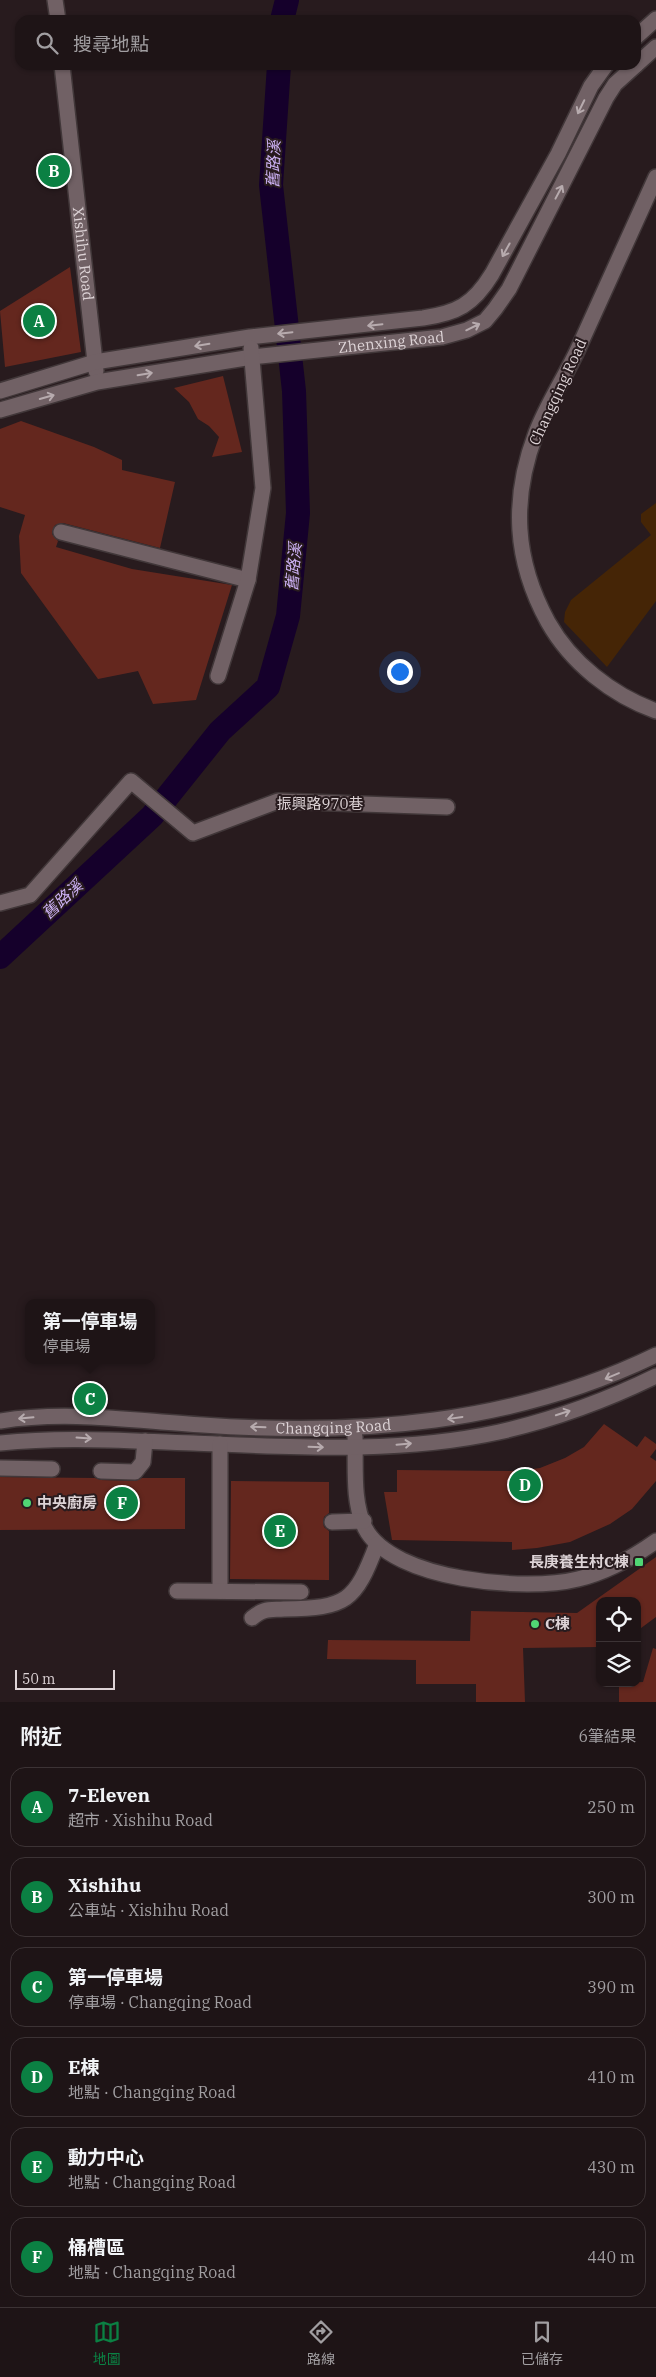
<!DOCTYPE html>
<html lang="zh-TW">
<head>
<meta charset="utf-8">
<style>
	body { margin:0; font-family:"IBM Plex Serif","Noto Sans TC",serif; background:#2b2123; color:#f1f3f6 }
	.controls { position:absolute; right:15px; bottom:15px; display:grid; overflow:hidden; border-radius:10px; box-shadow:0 1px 4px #0004 }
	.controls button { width:45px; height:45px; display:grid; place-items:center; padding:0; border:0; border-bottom:1px solid #3c3335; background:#1e1416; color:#f1f3f6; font:25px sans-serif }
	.scale { position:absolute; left:15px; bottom:12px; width:100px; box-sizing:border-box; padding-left:5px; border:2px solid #ddd3d6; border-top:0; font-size:14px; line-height:18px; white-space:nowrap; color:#ddd3d6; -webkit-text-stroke:4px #281b1e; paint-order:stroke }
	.you { position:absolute; left:399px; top:671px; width:18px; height:18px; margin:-12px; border:4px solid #fff; border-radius:50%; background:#1a73e8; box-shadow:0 0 0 8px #1a73e833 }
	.badge { display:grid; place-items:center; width:32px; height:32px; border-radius:50%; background:#0b8043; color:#fff; font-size:16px; font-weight:700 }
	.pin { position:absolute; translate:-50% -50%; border:2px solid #fff; box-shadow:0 1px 5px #0006 }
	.popup { position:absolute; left:25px; top:1299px; width:130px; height:65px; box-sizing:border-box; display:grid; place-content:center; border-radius:10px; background:#1e1416; filter:drop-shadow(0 1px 4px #0005); font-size:16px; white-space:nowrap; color:#a19ea1 }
	.popup b { font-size:19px; color:#f1f3f6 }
	.popup::after { content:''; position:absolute; left:50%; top:100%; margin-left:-10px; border:10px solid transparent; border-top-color:#1e1416 }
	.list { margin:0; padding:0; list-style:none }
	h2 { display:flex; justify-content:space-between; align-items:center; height:65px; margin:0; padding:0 20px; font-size:21px }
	h2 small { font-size:16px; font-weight:400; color:#a19ea1 }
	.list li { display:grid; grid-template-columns:32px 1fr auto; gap:15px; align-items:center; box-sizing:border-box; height:80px; margin:0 10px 10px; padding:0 10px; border:1px solid #3c3335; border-radius:15px }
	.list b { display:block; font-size:19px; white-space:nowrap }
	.list p { margin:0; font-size:16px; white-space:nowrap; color:#a19ea1 }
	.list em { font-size:16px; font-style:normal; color:#a19ea1 }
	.icon { flex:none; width:28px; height:28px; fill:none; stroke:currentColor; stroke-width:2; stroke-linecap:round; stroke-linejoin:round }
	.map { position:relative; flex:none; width:656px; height:1702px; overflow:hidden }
	.search { position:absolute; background:#1e1416; box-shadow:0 1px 4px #0004; left:15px; right:15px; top:15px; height:55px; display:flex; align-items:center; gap:12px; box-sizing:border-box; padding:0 18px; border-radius:15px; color:#a19ea1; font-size:19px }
	.sheet { height:605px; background:#1e1416 }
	nav { display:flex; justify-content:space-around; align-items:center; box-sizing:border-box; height:70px; border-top:1px solid #3c3335; background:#1e1416; font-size:14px; color:#a19ea1 }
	nav a { display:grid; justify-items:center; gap:2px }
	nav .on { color:#0b8043 }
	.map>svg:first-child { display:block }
	.green { fill:#452506 }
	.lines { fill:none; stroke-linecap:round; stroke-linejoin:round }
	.river { stroke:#15002b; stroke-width:24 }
	.building { fill:#64271e }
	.minor-casing { stroke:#413739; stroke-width:18 }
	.minor { stroke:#716165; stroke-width:15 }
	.oneway { stroke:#b7abae }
	.poi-dot { fill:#50d674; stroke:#281b1e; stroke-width:2 }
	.labels { text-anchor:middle; stroke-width:4; stroke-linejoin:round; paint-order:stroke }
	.street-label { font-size:15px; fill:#ddd3d6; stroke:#281b1e }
	.poi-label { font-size:15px; font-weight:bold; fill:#ddd3d6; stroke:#281b1e; text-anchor:start }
	.water-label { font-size:16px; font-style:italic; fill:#cdb2f5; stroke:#281b1e }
</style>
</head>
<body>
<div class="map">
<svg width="656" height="1702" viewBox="0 0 656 1702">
	<rect width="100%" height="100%" fill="#281b1e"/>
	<path class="green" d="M656 503V601L607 667 564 622 565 612 571 600 651 535 641 522V514Z"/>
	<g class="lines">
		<path class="river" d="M282 20 287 0
			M0 957 152 816 220 731 268 687 288 616 298 513 294 391 271 185 279 65"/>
	</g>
	<path class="building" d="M70 267 81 352 5 367 0 311Z
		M223 376 242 452 212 457 219 437 209 426 198 419 189 402 174 388Z
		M21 421 94 447 122 460V470L175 482 160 548 63 523 55 525 52 534 58 541 56 547 132 569 232 585 196 700 153 704 138 671 98 679 21 573 19 536 25 515 0 507V429Z
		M604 1424 637 1447 645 1436 656 1444V1449L650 1457 656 1461V1481L632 1509 610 1524 570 1542 537 1548 512 1550V1542L392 1540 384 1492H397V1470L519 1471 540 1468 565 1458 584 1447Z
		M0 1477 95 1478 101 1480 135 1481 142 1478H185V1529L0 1530Z
		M231 1481 329 1482V1513L324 1517 323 1522 324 1527 329 1531V1580L230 1579Z
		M656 1557V1617L637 1631V1601H600V1647L523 1648 525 1702H476V1684H416V1660L327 1659 328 1640 470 1641 471 1611 577 1613Z
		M653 1648 656 1649V1702H619V1683L643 1682Z"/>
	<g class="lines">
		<g class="minor-casing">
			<g id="minor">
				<path d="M55 0 58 20"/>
				<path d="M636 37 656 19"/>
				<path id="s1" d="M62 65 96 371"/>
				<path d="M636 65 656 47"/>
				<path d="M656 177C630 234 604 292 578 349 565 377 547 404 536 433 511 499 514 560 548 622 571 663 612 695 656 711"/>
				<path d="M0 391 95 362 250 337 423 318C457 313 473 305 492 274L558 154 591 86 606 65"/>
				<path id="s2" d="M0 410 97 382 252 357 442 337 467 330 485 321 495 309 509 289 606 98 615 84 636 65"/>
				<path d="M61 532 248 580"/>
				<path d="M218 676 248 580 263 488 251 348"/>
				<path d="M0 903 30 895 131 781 193 833 278 801 447 807"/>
				<path id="s3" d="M0 1421C68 1410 135 1421 203 1425 359 1436 514 1424 656 1355"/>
				<path d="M355 1437C356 1466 352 1501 365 1528 392 1581 527 1592 578 1579 607 1572 632 1558 656 1541"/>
				<path d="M0 1443C65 1436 128 1441 193 1443 294 1447 399 1454 499 1432 552 1420 607 1400 656 1376"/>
				<path d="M220 1444V1591"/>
				<path d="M0 1468 52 1469"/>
				<path d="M101 1471 135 1472 143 1462 145 1441"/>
				<path d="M332 1522 364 1521"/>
				<path d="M177 1591 301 1592"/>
				<path d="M252 1618C264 1608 269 1610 284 1609 347 1608 355 1602 377 1544"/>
			</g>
		</g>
		<use href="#minor" class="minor"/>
	</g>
	<defs><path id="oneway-shaft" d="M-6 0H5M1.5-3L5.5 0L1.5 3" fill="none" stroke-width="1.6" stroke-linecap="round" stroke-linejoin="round" transform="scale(1.25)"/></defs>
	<g class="oneway">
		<use href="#oneway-shaft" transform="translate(581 107) rotate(116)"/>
		<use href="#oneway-shaft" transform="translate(559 192) rotate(-62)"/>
		<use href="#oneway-shaft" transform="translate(506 250) rotate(119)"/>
		<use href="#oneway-shaft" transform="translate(375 325) rotate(174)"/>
		<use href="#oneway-shaft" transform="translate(473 327) rotate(-26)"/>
		<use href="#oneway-shaft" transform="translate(285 333) rotate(174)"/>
		<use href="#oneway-shaft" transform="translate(202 345) rotate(171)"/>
		<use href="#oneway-shaft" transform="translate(145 374) rotate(-9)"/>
		<use href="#oneway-shaft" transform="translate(47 397) rotate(-16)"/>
		<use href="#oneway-shaft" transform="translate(612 1376) rotate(157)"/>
		<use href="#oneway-shaft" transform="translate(563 1413) rotate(-18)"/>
		<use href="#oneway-shaft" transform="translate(26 1418) rotate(175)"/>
		<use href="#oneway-shaft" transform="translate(455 1418) rotate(172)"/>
		<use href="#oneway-shaft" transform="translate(258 1427) rotate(-178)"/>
		<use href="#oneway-shaft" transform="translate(84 1438) rotate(4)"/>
		<use href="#oneway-shaft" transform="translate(404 1444) rotate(-5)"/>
		<use href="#oneway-shaft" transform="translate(316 1447) rotate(2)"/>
	</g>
	<g class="poi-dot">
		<circle cx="27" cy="1503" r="5"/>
		<rect x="634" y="1557" width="10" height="10" rx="2.5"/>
		<circle cx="535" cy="1624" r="5"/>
	</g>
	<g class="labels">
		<g class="street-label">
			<text dy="5" stroke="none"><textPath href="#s1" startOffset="190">Xishihu Road</textPath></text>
			<text dy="5" stroke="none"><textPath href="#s2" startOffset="398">Zhenxing Road</textPath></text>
			<text transform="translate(558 392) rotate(-65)" y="5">Changqing Road</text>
			<text x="320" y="809">振興路970巷</text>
			<text dy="5" stroke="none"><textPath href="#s3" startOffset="334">Changqing Road</textPath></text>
		</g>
		<g class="poi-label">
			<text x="37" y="1508">中央廚房</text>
			<text x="629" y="1567" text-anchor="end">長庚養生村C棟</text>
			<text x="545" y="1629">C棟</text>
		</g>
		<g class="water-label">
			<text transform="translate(273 164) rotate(-88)" y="6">舊路溪</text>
			<text transform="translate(293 567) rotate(-85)" y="6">舊路溪</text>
			<text transform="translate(62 899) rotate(-43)" y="6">舊路溪</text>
		</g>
	</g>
</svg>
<div class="controls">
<button><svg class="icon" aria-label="locate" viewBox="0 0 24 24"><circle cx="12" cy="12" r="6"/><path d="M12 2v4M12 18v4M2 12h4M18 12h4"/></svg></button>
<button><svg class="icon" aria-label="layers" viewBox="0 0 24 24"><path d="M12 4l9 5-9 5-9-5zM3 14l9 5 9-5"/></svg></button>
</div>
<div class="scale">50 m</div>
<div class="you"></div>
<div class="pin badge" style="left:39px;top:321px">A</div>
<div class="pin badge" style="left:54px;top:171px">B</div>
<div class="pin badge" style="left:90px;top:1399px">C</div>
<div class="popup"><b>第一停車場</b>停車場</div>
<div class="pin badge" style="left:525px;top:1485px">D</div>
<div class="pin badge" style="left:280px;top:1531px">E</div>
<div class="pin badge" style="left:122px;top:1503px">F</div>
<div class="search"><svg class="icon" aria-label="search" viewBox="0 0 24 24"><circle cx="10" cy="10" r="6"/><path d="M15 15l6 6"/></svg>搜尋地點</div>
</div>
<section class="sheet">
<h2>附近<small>6筆結果</small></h2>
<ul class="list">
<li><span class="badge">A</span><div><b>7-Eleven</b><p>超市 · Xishihu Road</p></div><em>250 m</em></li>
<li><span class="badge">B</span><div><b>Xishihu</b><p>公車站 · Xishihu Road</p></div><em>300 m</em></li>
<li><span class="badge">C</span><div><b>第一停車場</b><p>停車場 · Changqing Road</p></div><em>390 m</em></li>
<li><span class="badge">D</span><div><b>E棟</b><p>地點 · Changqing Road</p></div><em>410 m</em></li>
<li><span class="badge">E</span><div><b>動力中心</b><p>地點 · Changqing Road</p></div><em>430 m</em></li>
<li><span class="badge">F</span><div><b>桶槽區</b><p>地點 · Changqing Road</p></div><em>440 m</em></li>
</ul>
</section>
<nav>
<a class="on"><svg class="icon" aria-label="map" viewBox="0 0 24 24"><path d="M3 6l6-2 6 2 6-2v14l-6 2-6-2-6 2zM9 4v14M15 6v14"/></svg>地圖</a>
<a><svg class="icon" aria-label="directions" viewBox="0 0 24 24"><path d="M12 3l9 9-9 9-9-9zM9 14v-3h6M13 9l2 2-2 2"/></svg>路線</a>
<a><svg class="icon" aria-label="saved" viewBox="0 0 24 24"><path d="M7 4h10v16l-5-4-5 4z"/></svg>已儲存</a>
</nav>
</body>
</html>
